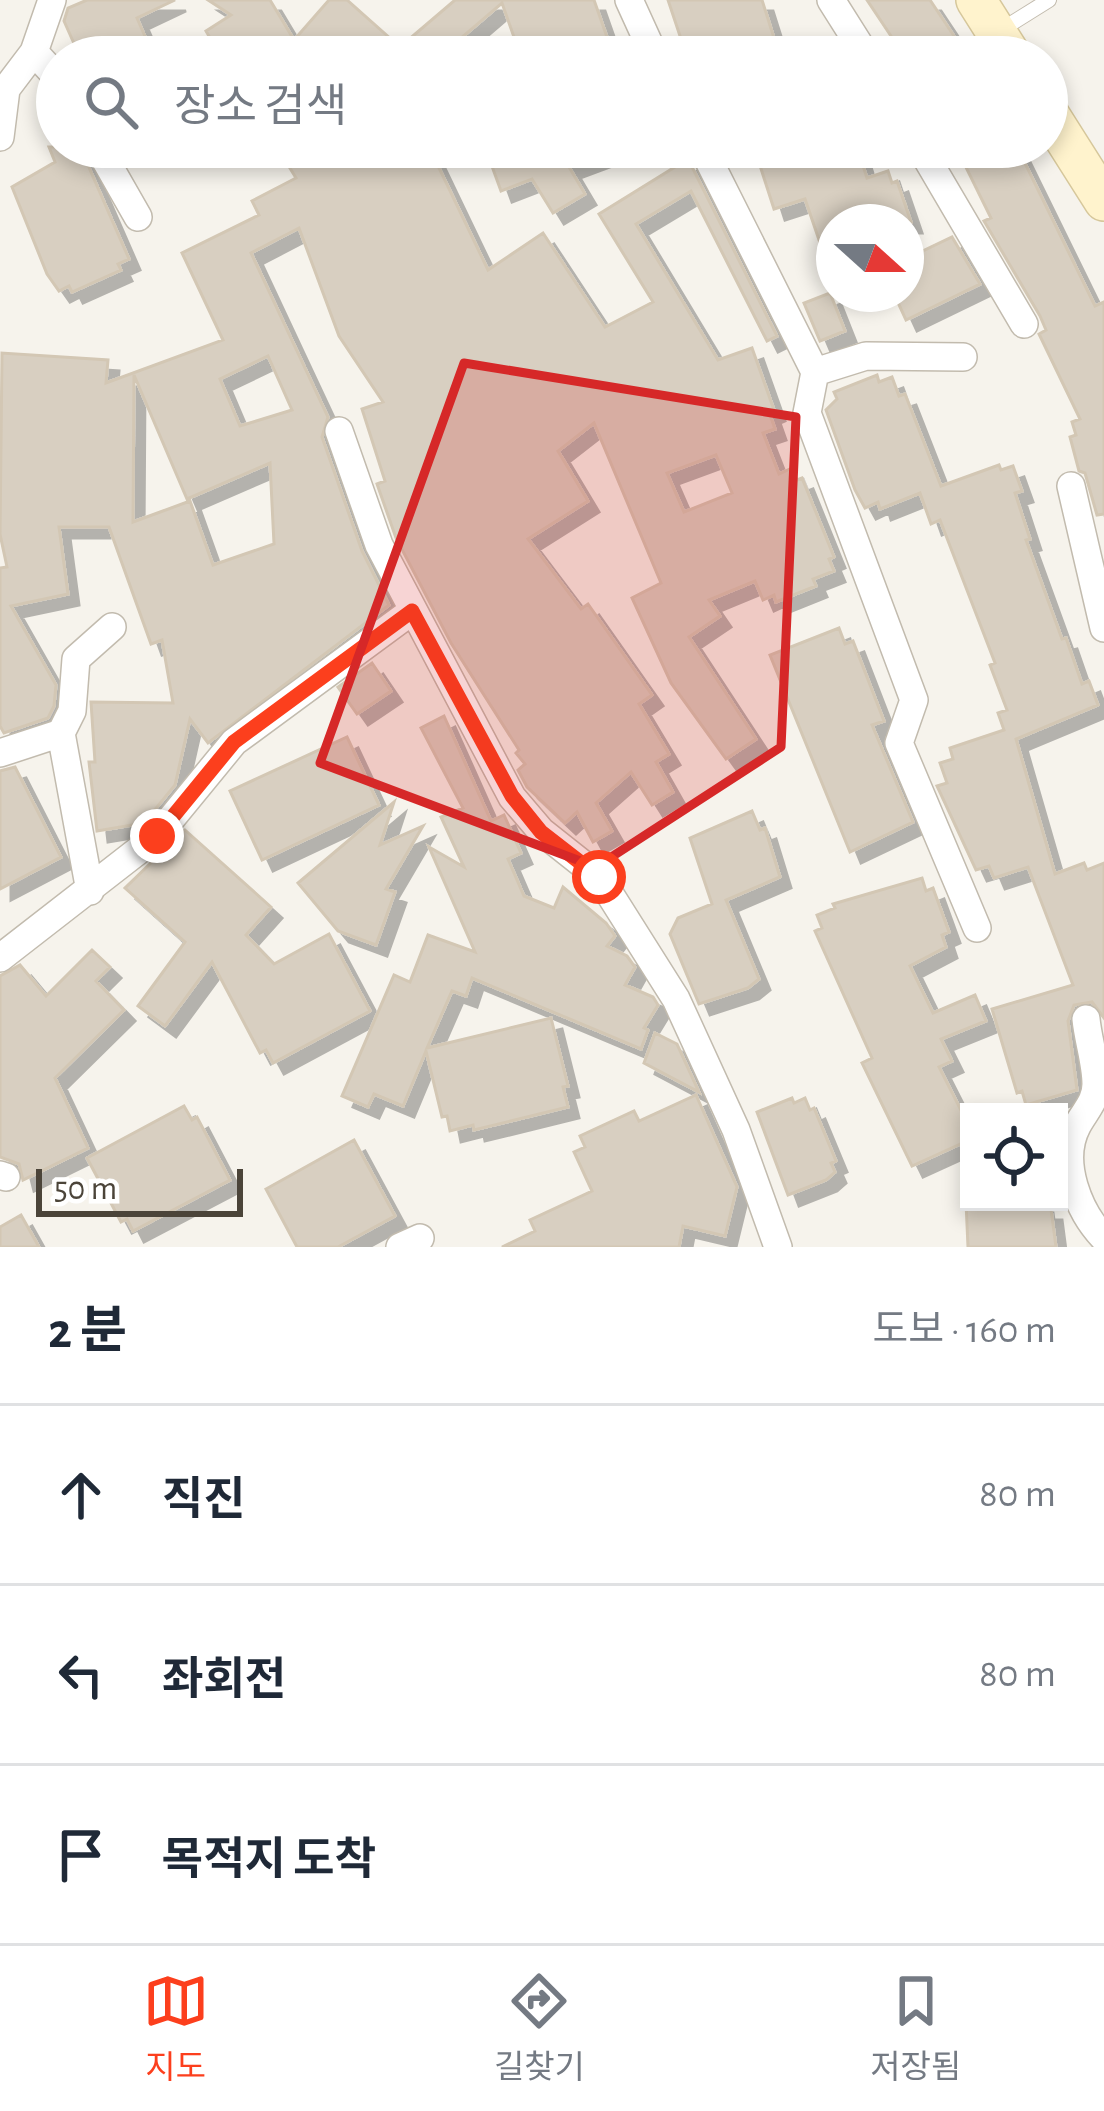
<!DOCTYPE html>
<html lang="ko">
<head>
<meta charset="utf-8">
<style>
	body { margin:0; font-family:"Alegreya Sans","Noto Sans KR",sans-serif; background:#f2f2f3; color:#1f2937 }
	.controls { position:absolute; right:36px; bottom:36px; display:grid; overflow:hidden; border-radius:0px; box-shadow:0 6px 18px #0003 }
	.controls button { width:108px; height:108px; display:grid; place-items:center; padding:0; border:0; border-bottom:3px solid #e0e1e3; background:#fff; color:#1f2937; font:60px sans-serif }
	.compass { position:absolute; left:816px; top:204px; width:108px; height:108px; border-radius:50%; background:#fff; box-shadow:0 6px 18px #0003; rotate:111deg }
	.scale { position:absolute; left:36px; bottom:30px; width:207px; box-sizing:border-box; padding-left:12px; border:6px solid #4b4439; border-top:0; font-size:33px; line-height:42px; white-space:nowrap; color:#4b4439; -webkit-text-stroke:9px #fff; paint-order:stroke }
	.stop { position:absolute; width:36px; height:36px; margin:-27px; border:9px solid #fc3f1d; border-radius:50%; background:#fff }
	.stop.end { background:#fc3f1d; border-color:#fff; box-shadow:0 3px 12px #0008 }
	.list { margin:0; padding:0; list-style:none }
	h2 { display:flex; justify-content:space-between; align-items:center; height:156px; margin:0; padding:0 48px; font-size:51px }
	h2 small { font-size:39px; font-weight:400; color:#747a83 }
	.list li { display:grid; grid-template-columns:78px 1fr auto; gap:36px; align-items:center; box-sizing:border-box; height:180px; padding:0 48px; border-top:3px solid #e0e1e3 }
	.list b { display:block; font-size:45px; white-space:nowrap }
	.list em { font-size:39px; font-style:normal; color:#747a83 }
	.icon { flex:none; width:66px; height:66px; fill:none; stroke:currentColor; stroke-width:2; stroke-linecap:round; stroke-linejoin:round }
	.map { position:relative; flex:none; width:1104px; height:1247px; overflow:hidden }
	.search { position:absolute; background:#fff; box-shadow:0 6px 18px #0003; left:36px; right:36px; top:36px; height:132px; display:flex; align-items:center; gap:30px; box-sizing:border-box; padding:0 42px; border-radius:66px; color:#747a83; font-size:45px }
	.sheet { height:696px; background:#fff }
	nav { display:flex; justify-content:space-around; align-items:center; box-sizing:border-box; height:168px; border-top:3px solid #e0e1e3; background:#fff; font-size:33px; color:#747a83 }
	nav a { display:grid; justify-items:center; gap:6px }
	nav .on { color:#fc3f1d }
	.map>svg:first-child { display:block }
	.building { fill:#d8cfc1; stroke:#d3c7b4; stroke-width:3; fill-rule:evenodd; filter:url(#shadow) }
	.lines { fill:none; stroke-linecap:round; stroke-linejoin:round }
	.lane-casing { stroke:#c2bbae; stroke-width:16 }
	.street-casing { stroke:#c2bbae; stroke-width:30 }
	.secondary-casing { stroke:#d6c79b; stroke-width:42 }
	.lane { stroke:#fff; stroke-width:14 }
	.street { stroke:#fff; stroke-width:27 }
	.secondary { stroke:#fff3cd; stroke-width:39 }
	.route { stroke:#fc3f1d; stroke-width:15 }
	.marked { fill:#d62828; fill-opacity:0.2; stroke:#d62828; stroke-width:9; stroke-linejoin:round }
</style>
</head>
<body>
<div class="map">
<svg width="1104" height="1247" viewBox="0 0 1104 1247">
	<defs>
		<filter id="shadow"><feDropShadow dx="11" dy="11" stdDeviation="0" flood-color="#0004"/></filter>
	</defs>
	<rect width="100%" height="100%" fill="#f6f3ec"/>
	<path class="building" d="M87 0H175L137 18 154 57H80L64 21 68 8Z
		M208 0H270L294 40 329 0H347L400 47 455 0H594L614 57H521L502 3 439 57H221L206 31 231 15Z
		M668 0H762L780 57H687Z
		M867 0H930L958 42 935 57H905Z
		M49 147H80L129 259 118 264 121 270 72 292 69 286 59 291 47 274 12 187 55 162Z
		M277 147H429L488 270 543 233 605 327 653 302 599 214 688 159 777 336 767 341 691 191 636 224 718 360 752 348 774 410 769 412 775 429 763 433 779 474 792 468 797 480 802 478 834 557 829 559 834 571 813 579 816 586 776 602 774 595 763 600 755 581 709 600 720 616 689 637 756 739 726 759 671 683 632 598 661 583 594 423 558 451 588 501 528 539 581 609 588 604 652 695 639 704 669 754 656 762 673 792 652 805 631 772 596 803 612 831 593 842 577 812 565 823 527 787 518 770 525 764 516 753 519 750 451 643 396 538 377 484 385 481 362 409 383 402 339 336 299 228 251 253 328 417 322 437 362 551 389 605 208 743 190 719 175 785 144 823 97 831 89 762H95L91 702 173 703 162 640 151 644 109 527H59L68 594 11 606 56 685 54 706 48 718 4 733 0 726V568L7 567 0 534 2 353 108 360 106 383 223 340 182 253 259 215 252 201 296 178ZM268 356 292 410 240 426 220 379ZM134 375 187 499 270 463 274 544 213 565 190 501 133 522ZM716 455 732 493 684 512 667 473Z
		M485 147H615V150L569 167 585 194 553 213 532 179 501 191Z
		M754 147H857L867 178 888 171 892 183 897 181 911 222H834L830 272 805 199 774 209Z
		M956 147H1017L1095 306 1104 302V514L1097 515 1085 473 1079 471 1070 437 1076 435 1072 422 1080 419 1039 334 1046 330 1040 316 984 221 991 218Z
		M952 237 980 284 906 320 894 294H906V259Z
		M830 293 845 331 820 341 804 303Z
		M877 375 879 382 892 377 899 396 905 394 941 486 999 465 1001 470 1013 466 1022 491 1015 493 1030 539 1026 540 1062 639 1066 638 1082 684 1089 681 1098 705 1016 739 1055 874 1084 863 1087 870 1104 863V1018L1092 1002 1074 1005 1068 1021 1077 1090 1026 1105 1022 1091 1017 1093 992 1009 1073 985 1028 867 994 878 989 866 976 870 937 786 947 783 940 763 953 759 950 748 1004 730 998 713 1007 710 990 665 995 663 940 520 931 524 920 493 880 509 878 502 865 508 855 490 826 410 837 399 834 392Z
		M839 628 845 644 853 641 884 721 872 725 913 822 850 852 770 655Z
		M372 663 391 691 357 714 338 687Z
		M444 716 491 821 504 815 521 853 508 859 524 896 554 908 563 887 606 923 615 936 607 946 627 956 635 967 625 985 653 997 658 1005 644 1028 648 1030 641 1049 472 978 466 996 452 991 427 1048 551 1018 568 1086 563 1087 568 1107 474 1130 473 1125 450 1131 447 1116 442 1117 426 1051 403 1106 374 1094 368 1107 342 1096 394 975 410 982 428 935 475 952 429 847 464 867 441 817 463 808 421 728Z
		M347 737 379 805 262 860 230 791Z
		M15 767 61 857 0 889V771Z
		M394 802 380 845 423 826 386 889 395 892 376 945 338 931 298 883Z
		M752 811 760 830 765 828 780 877 726 900 759 979 748 988 699 1004 670 934 678 918 712 904 690 838Z
		M185 830 271 907 246 935 274 964 329 934 370 1011 273 1063 266 1050 260 1053 212 962 165 1026 138 1006 185 942 125 888Z
		M922 878 926 891 933 888 949 932 942 935 946 947 910 966 933 1013 975 995 986 1021 941 1039 952 1061 939 1067 969 1126V1140L912 1166 862 1063 872 1058 815 931 822 928 817 915 835 908 833 904Z
		M92 950 110 967 96 981 124 1010 55 1078 88 1148 23 1180 19 1164 0 1157V976L20 965 46 996Z
		M655 1033 677 1044 699 1092 644 1063Z
		M696 1095 737 1187 725 1236 683 1226 679 1247H502L535 1231 530 1220 592 1191 574 1152 585 1147 580 1136 634 1111 639 1121Z
		M792 1098 794 1103 805 1098 810 1110 814 1108 836 1161 831 1163 835 1172 826 1180 788 1195 757 1112Z
		M184 1106 192 1120 197 1117 230 1180 133 1231 127 1219 121 1222 87 1158Z
		M354 1140 395 1216 338 1247H297L266 1189Z
		M966 1202H1042L1043 1209H1051L1056 1247H968Z
		M21 1215 39 1247H0V1227Z"/>
	<g class="lines">
		<g class="lane-casing">
			<path id="lane" d="M1001 30 1049 0"/>
		</g>
		<g class="street-casing">
			<path id="street" d="M52 0 34 52 57 77
				M629 0 655 57
				M831 0 867 57
				M0 137 6 89 34 52
				M98 147 138 217
				M702 147 815 372 807 413 914 700 899 743 977 928
				M920 147 1024 324
				M815 372 866 356 963 357
				M339 431 379 545 512 797 541 831 599 877 676 999 736 1130 778 1247
				M1071 486 1104 628
				M0 753 61 733
				M90 891 61 733 72 711 76 659 112 627
				M0 958 157 836 234 742 412 611
				M1086 1019C1088 1040 1096 1063 1096 1084 1096 1102 1084 1112 1077 1126 1058 1162 1079 1212 1104 1238
				M0 1175 6 1177
				M400 1247 420 1238"/>
		</g>
		<g class="secondary-casing">
			<path id="secondary" d="M976 0 1012 57
				M1047 111 1104 201"/>
		</g>
		<use href="#lane" class="lane"/>
		<use href="#street" class="street"/>
		<use href="#secondary" class="secondary"/>
	</g>
	<g class="lines">
		<path class="route" d="M157 836 234 742 412 611 512 796 541 832 599 877"/>
	</g>
	<path class="marked" d="M464 363 796 417 781 747 596 867 320 763Z"/>
</svg>
<div class="controls">
<button><svg class="icon" aria-label="locate" viewBox="0 0 24 24"><circle cx="12" cy="12" r="6"/><path d="M12 2v4M12 18v4M2 12h4M18 12h4"/></svg></button>
</div>
<svg class="compass" viewBox="-18 -18 36 36"><path d="M0-13l5 13h-10z" fill="#e53935"/><path d="M0 13l5-13h-10z" fill="#747a83"/></svg>
<div class="scale">50 m</div>
<div class="stop" style="left:599px;top:877px"></div>
<div class="stop end" style="left:157px;top:836px"></div>
<div class="search"><svg class="icon" aria-label="search" viewBox="0 0 24 24"><circle cx="10" cy="10" r="6"/><path d="M15 15l6 6"/></svg>장소 검색</div>
</div>
<section class="sheet">
<h2>2 분<small>도보 · 160 m</small></h2>
<ul class="list">
<li><svg class="icon" aria-label="ahead" viewBox="0 0 24 24"><path d="M12 20V5M6 11l6-6 6 6"/></svg><div><b>직진</b></div><em>80 m</em></li>
<li><svg class="icon" aria-label="left" viewBox="0 0 24 24"><path d="M17 20v-9H6M10 6l-5 5 5 5"/></svg><div><b>좌회전</b></div><em>80 m</em></li>
<li><svg class="icon" aria-label="arrive" viewBox="0 0 24 24"><path d="M6 21V4h12l-3 4 3 4H6"/></svg><div><b>목적지 도착</b></div></li>
</ul>
</section>
<nav>
<a class="on"><svg class="icon" aria-label="map" viewBox="0 0 24 24"><path d="M3 6l6-2 6 2 6-2v14l-6 2-6-2-6 2zM9 4v14M15 6v14"/></svg>지도</a>
<a><svg class="icon" aria-label="directions" viewBox="0 0 24 24"><path d="M12 3l9 9-9 9-9-9zM9 14v-3h6M13 9l2 2-2 2"/></svg>길찾기</a>
<a><svg class="icon" aria-label="saved" viewBox="0 0 24 24"><path d="M7 4h10v16l-5-4-5 4z"/></svg>저장됨</a>
</nav>
</body>
</html>
